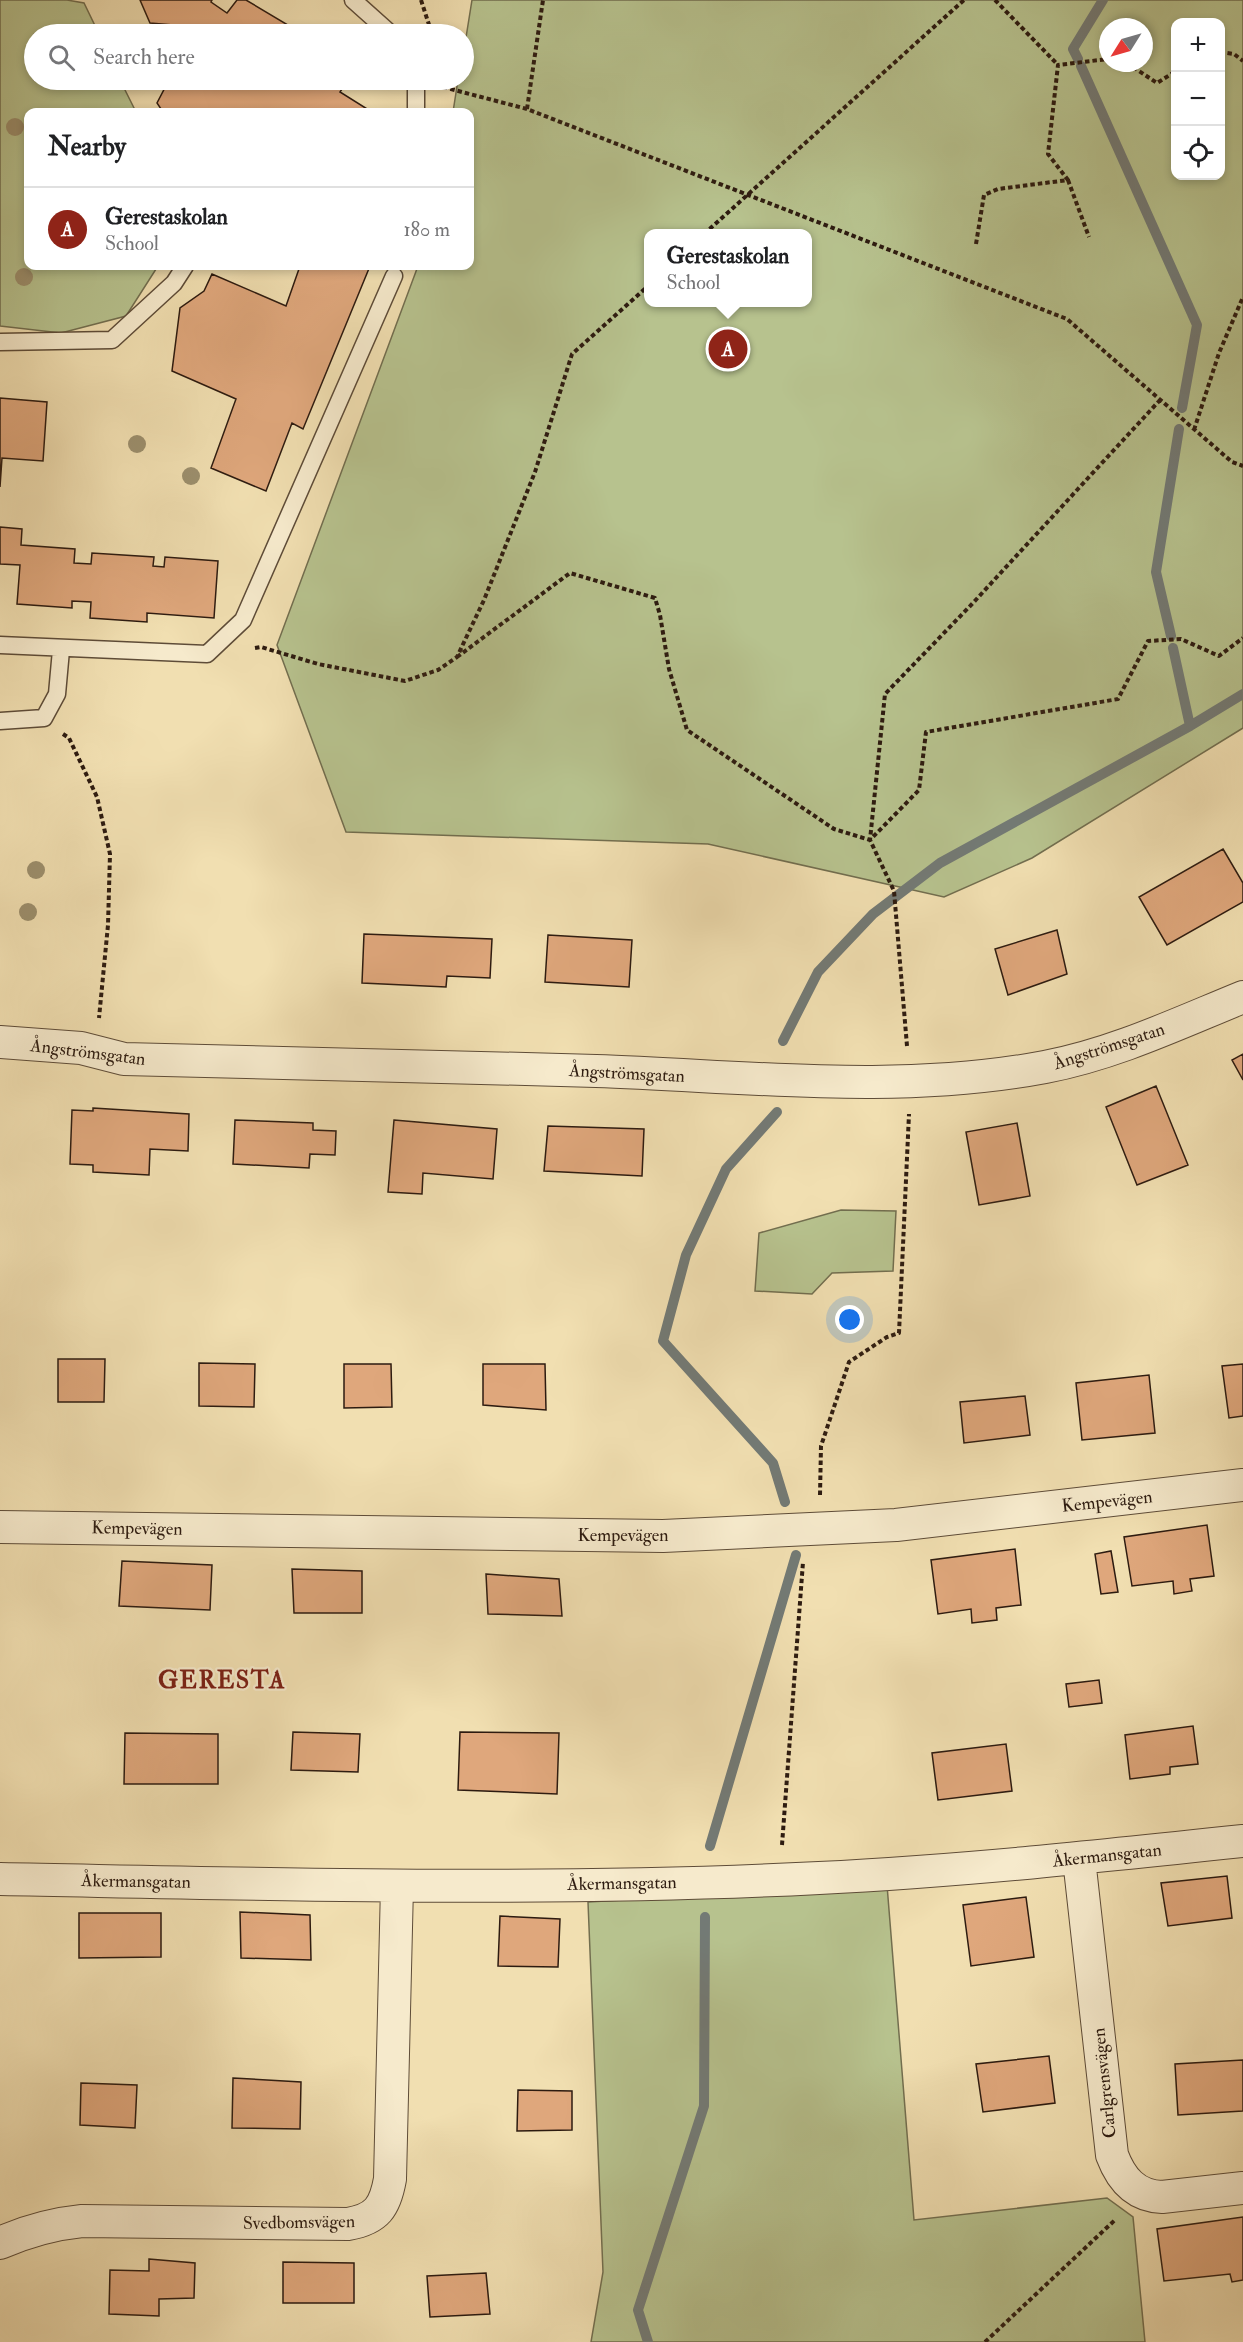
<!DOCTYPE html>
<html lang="en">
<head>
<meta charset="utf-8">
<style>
	body { margin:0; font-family:"IM FELL Double Pica",serif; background:#f2f2f2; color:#202124 }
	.controls { position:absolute; right:18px; top:18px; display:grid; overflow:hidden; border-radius:12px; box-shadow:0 3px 9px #0003 }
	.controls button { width:54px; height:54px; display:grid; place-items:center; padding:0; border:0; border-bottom:2px solid #e0e0e0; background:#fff; color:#202124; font:30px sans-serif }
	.compass { position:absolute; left:1099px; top:18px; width:54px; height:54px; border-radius:50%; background:#fff; box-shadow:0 3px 9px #0003; rotate:233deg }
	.you { position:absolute; left:850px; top:1320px; width:21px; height:21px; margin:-15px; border:4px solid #fff; border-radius:50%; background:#1a73e8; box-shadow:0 0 0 9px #1a73e833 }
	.badge { display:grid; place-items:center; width:39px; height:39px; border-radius:50%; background:#8f2418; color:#fff; font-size:20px; font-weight:700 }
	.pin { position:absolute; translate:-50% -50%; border:3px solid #fff; box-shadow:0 2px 6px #0006 }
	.popup { position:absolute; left:644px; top:229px; width:168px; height:78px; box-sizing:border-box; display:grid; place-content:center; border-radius:12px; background:#fff; filter:drop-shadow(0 2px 4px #0005); font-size:20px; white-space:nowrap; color:#757577 }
	.popup b { font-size:22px; color:#202124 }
	.popup::after { content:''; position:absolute; left:50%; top:100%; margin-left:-12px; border:12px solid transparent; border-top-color:#fff }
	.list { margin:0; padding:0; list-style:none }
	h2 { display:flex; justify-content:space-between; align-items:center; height:78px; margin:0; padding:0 24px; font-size:26px }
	h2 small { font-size:20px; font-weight:400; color:#757577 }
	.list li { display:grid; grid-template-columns:39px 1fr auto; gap:18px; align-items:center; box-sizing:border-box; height:84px; padding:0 24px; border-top:2px solid #e0e0e0 }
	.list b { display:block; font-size:22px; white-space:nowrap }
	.list p { margin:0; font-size:20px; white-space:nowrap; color:#757577 }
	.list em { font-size:20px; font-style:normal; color:#757577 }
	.icon { flex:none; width:33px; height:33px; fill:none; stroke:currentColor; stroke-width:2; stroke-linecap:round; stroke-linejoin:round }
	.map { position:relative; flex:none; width:1243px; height:2342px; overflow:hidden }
	.search { position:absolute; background:#fff; box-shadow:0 3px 9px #0003; left:24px; top:24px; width:450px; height:66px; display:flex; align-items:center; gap:15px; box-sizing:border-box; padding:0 21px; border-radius:33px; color:#757577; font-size:22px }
	.panel { position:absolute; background:#fff; box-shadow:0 3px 9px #0003; left:24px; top:108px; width:450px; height:162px; border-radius:12px }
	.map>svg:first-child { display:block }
	.green { fill:#b7c28e; stroke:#726e4f; stroke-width:1.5; fill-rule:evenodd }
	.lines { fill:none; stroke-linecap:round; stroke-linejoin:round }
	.stream { stroke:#737a75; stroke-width:10 }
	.building { fill:#dfa77c; stroke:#2d1b10; stroke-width:1.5 }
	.lane-casing { stroke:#5e4c38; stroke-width:19 }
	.street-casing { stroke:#5e4c38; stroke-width:34 }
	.path { stroke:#2d1b10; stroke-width:4; stroke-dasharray:4.5 3; stroke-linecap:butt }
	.lane { stroke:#f6eacc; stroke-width:16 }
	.street { stroke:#f6eacc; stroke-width:32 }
	.tree { fill:#9c8f6d }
	.labels { text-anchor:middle; stroke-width:4.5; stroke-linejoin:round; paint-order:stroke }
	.street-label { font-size:18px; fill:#2d1b10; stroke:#f6eacc }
	.district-label { font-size:24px; font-weight:bold; letter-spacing:1.5px; fill:#7a1f14; stroke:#f6eacc }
</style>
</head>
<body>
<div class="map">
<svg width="1243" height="2342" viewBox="0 0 1243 2342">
	<rect width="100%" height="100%" fill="#f1dfb1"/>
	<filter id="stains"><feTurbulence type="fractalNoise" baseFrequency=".00333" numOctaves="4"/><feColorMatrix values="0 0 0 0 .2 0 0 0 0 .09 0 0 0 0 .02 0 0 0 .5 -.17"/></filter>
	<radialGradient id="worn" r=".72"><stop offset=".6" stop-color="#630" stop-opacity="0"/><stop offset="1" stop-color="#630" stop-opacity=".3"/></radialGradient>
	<path class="green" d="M0 0H67L84 3 99 34H34V80H120L136 112H28V266H158L126 316 61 333 0 326Z
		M472 0H1243V728L1032 858 944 897 708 844 346 832 277 645 418 266H470V112H453L458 80H464V50ZM1176 22H1220V176H1176ZM1108 27H1144V63H1108ZM648 234H807V302H648Z
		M841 1210 896 1211 893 1271 832 1273 812 1294 755 1291 759 1233Z
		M887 1885 914 2220 1107 2198 1133 2217 1145 2342H591L603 2272 588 1902Z"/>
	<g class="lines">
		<path class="stream" d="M1078 59 1073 49 1103 0
			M1081 66 1197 325 1182 408
			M1171 636 1156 572 1179 429
			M1173 648 1190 726
			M783 1041 818 972 873 914 940 863 1190 726 1243 694
			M777 1112 726 1169 686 1255 663 1341 773 1463 785 1502
			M710 1846 796 1555
			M648 2342 638 2310 704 2106 705 1917"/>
	</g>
	<path class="building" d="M140 0H212L211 2 227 13 237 0H246L303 34H192L196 27 150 23Z
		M169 80H348L340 92 372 112H163L157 103Z
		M300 266H370L303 429 292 423 266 491 211 468 236 399 172 371 180 308 204 291 212 274 286 306Z
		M0 398 47 402 43 461 2 458 0 487Z
		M0 527 22 529 21 545 75 549 74 563 91 564 92 553 154 557 153 566 164 567 165 557 218 561 214 618 147 613V622L90 618 91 602 72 601V608L17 604 20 565 0 564Z
		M1223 849 1243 883V902L1167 945 1139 897Z
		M1057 930 1067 974 1008 995 995 949Z
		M364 934 492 939 490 978 447 976 446 987 362 983Z
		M548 935 632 940 629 987 545 982Z
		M1243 1054V1080L1232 1060Z
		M1156 1086 1188 1165 1137 1185 1106 1107Z
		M93 1108 189 1114 188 1151 150 1149 149 1175 93 1172V1165L70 1164 72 1110 93 1111Z
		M235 1120 313 1123V1130L336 1131 335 1155 310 1154 309 1168 233 1164Z
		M394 1120 497 1129 493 1179 423 1173 422 1194 388 1192Z
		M1017 1123 1030 1196 979 1205 966 1132Z
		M548 1126 644 1129 642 1176 544 1171Z
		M58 1359H105L104 1402H58Z
		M199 1363 255 1364 254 1407 199 1406Z
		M344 1364H391L392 1407 344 1408Z
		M483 1364H545L546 1410 483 1405Z
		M1243 1364V1416L1229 1418 1222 1366Z
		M1149 1375 1155 1433 1082 1440 1076 1383Z
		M1025 1396 1030 1435 964 1443 960 1402Z
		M1207 1525 1214 1576 1190 1579 1192 1591 1174 1594 1173 1581 1132 1586 1124 1537Z
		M1015 1549 1021 1605 996 1608 997 1620 972 1623 971 1609 938 1614 931 1560Z
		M1111 1551 1118 1592 1101 1594 1095 1554Z
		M122 1561 212 1565 210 1610 119 1606Z
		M292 1569 362 1571V1613H294Z
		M486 1574 559 1579 562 1616 488 1614Z
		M1099 1680 1102 1703 1069 1707 1066 1684Z
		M1193 1726 1198 1764 1170 1767V1774L1130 1779 1125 1735Z
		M293 1732 360 1734 358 1772 291 1770Z
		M460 1732 559 1733 557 1794 458 1790Z
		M125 1733 218 1734V1784H124Z
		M1006 1744 1012 1791 938 1800 932 1753Z
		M1227 1876 1232 1918 1168 1926 1161 1883Z
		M1026 1897 1034 1957 971 1966 963 1905Z
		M240 1912 310 1915 311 1960 241 1958Z
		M79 1913H161V1957L79 1958Z
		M500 1916 560 1919 558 1967 498 1966Z
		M1049 2056 1055 2103 983 2112 976 2064Z
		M1243 2060V2111L1178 2115 1175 2064Z
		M233 2078 301 2082 300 2129 232 2128Z
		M81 2083 137 2085 135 2128 80 2125Z
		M518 2090 572 2091V2130L517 2131Z
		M1243 2217V2280L1232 2282 1230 2274 1164 2281 1157 2229Z
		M149 2259 195 2263 194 2298 159 2299V2316L109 2314 110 2270 149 2271Z
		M283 2262 354 2263V2303H283Z
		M486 2273 490 2314 430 2317 427 2276Z"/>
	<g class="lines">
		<g class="lane-casing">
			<path id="lane" d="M353 0 391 34
				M416 112V80
				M0 342 112 340 174 283 185 266
				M0 645 207 654 243 620 394 276
				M0 721 44 718 57 694 61 650"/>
		</g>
		<g class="street-casing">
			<path id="street" d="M0 1042 81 1048 124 1059C282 1064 439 1066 596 1071 746 1076 896 1095 1045 1067 1114 1054 1179 1023 1243 997
				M0 1527 663 1536 896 1525 1243 1485
				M1079 1859 1112 2155C1121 2179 1135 2196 1162 2197L1243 2188
				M0 1879C273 1884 546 1892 819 1878 961 1871 1102 1856 1243 1841
				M0 2243C27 2231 52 2224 82 2221L348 2224C377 2219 385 2207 390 2179L397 1886"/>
		</g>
		<path class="path" d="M421 0 432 34
			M995 0 1058 65
			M1220 52 1234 54 1243 61
			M1127 63 1157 83 1176 71
			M447 80 450 87
			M443 87 527 109 1067 319 1232 462 1243 466
			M527 109 543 0
			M1068 180 1089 237
			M704 234 964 0
			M976 244 984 195 998 189 1068 180 1048 154 1058 65 1108 59
			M1194 430 1219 353 1243 297
			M255 648 261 647 318 664 405 681 438 670 457 657 484 600 535 472 572 354 648 286
			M457 657 570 573 655 598 660 615 669 669 687 730 834 829 870 840 919 790 926 732 1118 699 1148 641 1181 639 1219 656 1243 638
			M63 734 69 738 97 797 110 854 108 925 99 1018
			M907 1046 894 891 870 840 885 694 972 604 1160 400
			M820 1495 821 1446 849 1362 887 1337 899 1333 909 1114
			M782 1845 803 1562
			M985 2342 1116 2219"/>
		<use href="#lane" class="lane"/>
		<use href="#street" class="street"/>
	</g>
	<g class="tree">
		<circle cx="15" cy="127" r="9"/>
		<circle cx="24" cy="277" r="9"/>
		<circle cx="137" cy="444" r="9"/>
		<circle cx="191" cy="476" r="9"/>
		<circle cx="36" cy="870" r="9"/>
		<circle cx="28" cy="912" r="9"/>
	</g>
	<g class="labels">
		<g class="street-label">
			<text transform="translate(1109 1046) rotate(-18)" y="6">Ångströmsgatan</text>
			<text transform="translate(88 1052) rotate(7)" y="6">Ångströmsgatan</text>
			<text transform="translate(627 1073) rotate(3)" y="6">Ångströmsgatan</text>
			<text transform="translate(1107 1501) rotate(-6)" y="6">Kempevägen</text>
			<text transform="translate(137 1528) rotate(1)" y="6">Kempevägen</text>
			<text x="623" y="1541">Kempevägen</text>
			<text transform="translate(1107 1855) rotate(-6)" y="6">Åkermansgatan</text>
			<text transform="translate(136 1881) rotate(1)" y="6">Åkermansgatan</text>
			<text transform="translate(622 1883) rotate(-1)" y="6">Åkermansgatan</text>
			<text transform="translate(1104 2083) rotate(-96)" y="6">Carlgrensvägen</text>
			<text transform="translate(299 2222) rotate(-1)" y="6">Svedbomsvägen</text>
		</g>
		<g class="district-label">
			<text x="222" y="1688">GERESTA</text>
		</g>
	</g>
	<rect width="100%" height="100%" filter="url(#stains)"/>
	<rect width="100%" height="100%" fill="url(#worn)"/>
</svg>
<div class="controls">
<button>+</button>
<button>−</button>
<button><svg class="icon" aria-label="locate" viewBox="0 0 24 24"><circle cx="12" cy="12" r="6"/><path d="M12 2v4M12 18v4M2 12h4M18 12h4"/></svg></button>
</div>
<svg class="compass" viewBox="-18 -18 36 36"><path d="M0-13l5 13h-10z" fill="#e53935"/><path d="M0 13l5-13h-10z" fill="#757577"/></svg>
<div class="you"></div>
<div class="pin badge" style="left:728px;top:349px">A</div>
<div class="popup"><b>Gerestaskolan</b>School</div>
<div class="search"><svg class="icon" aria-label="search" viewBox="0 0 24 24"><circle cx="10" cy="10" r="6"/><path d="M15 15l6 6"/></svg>Search here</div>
<section class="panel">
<h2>Nearby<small></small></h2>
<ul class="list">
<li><span class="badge">A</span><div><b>Gerestaskolan</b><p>School</p></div><em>180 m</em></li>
</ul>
</section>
</div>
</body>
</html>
